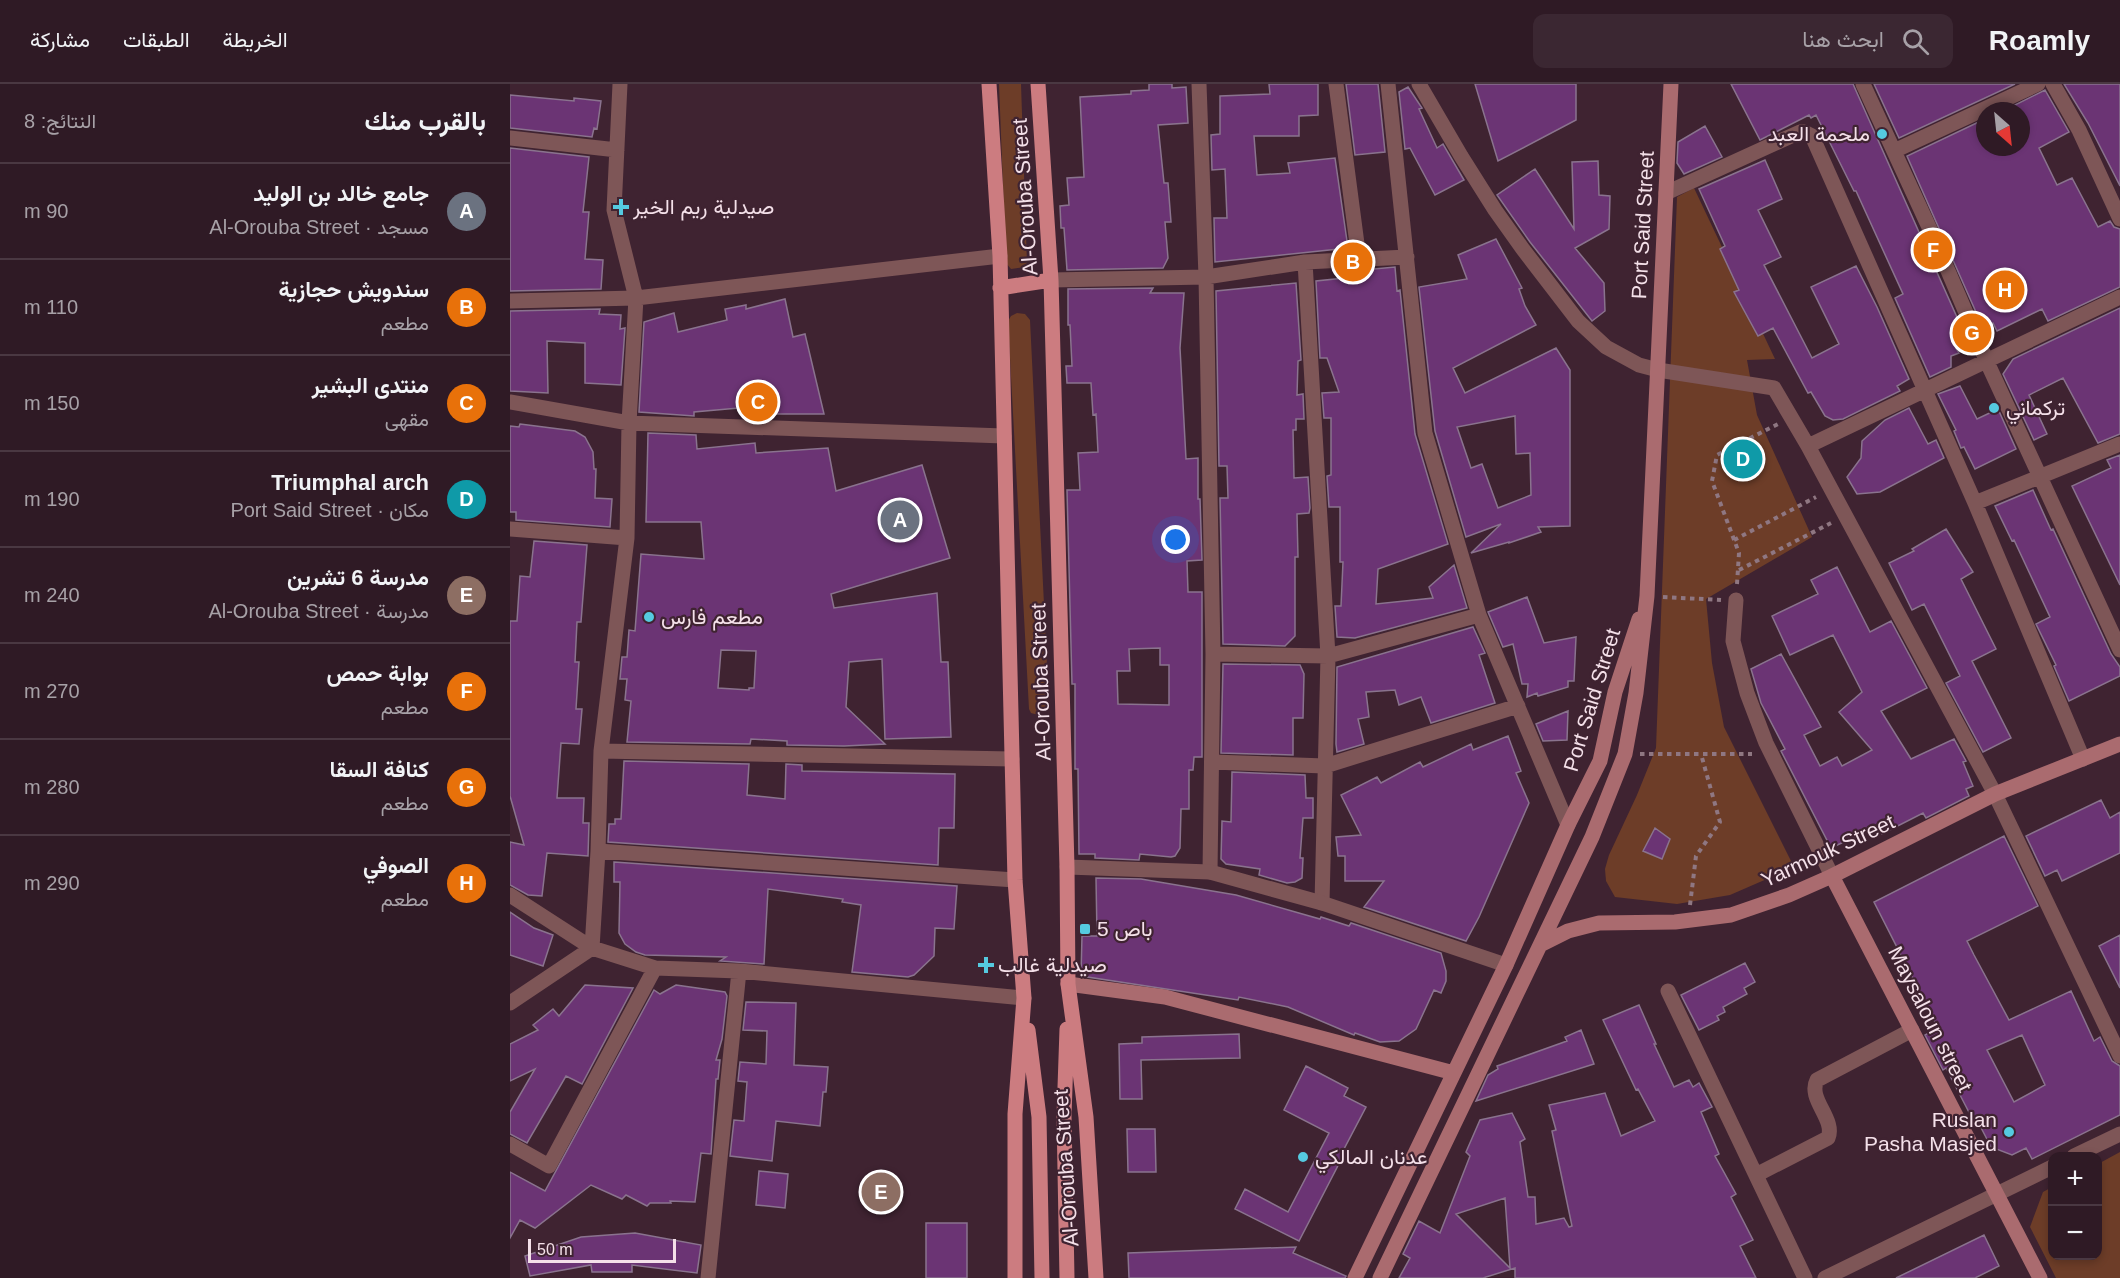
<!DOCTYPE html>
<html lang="ar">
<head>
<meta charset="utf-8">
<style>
	body { margin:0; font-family:Helvetica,Vazirmatn,sans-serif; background:#3b2732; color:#f1f3f6; direction:rtl }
	.controls { position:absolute; right:18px; bottom:18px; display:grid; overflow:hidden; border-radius:12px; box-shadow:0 3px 9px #0003 }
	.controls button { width:54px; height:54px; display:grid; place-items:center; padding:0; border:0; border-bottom:2px solid #4a3842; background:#2f1a25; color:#f1f3f6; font:30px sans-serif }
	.compass { position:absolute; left:1466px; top:18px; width:54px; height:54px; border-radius:50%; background:#2f1a25; box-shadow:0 3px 9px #0003; rotate:153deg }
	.scale { position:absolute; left:18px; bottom:15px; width:148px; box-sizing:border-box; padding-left:6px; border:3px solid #f4e0e9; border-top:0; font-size:16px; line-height:21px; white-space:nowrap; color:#f4e0e9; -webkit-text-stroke:4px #3f2331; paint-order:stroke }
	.you { position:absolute; left:666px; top:456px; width:21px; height:21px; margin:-15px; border:4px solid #fff; border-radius:50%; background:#1a73e8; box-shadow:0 0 0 9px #1a73e833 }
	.badge { display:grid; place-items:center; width:39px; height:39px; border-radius:50%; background:#55cae0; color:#fff; font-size:20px; font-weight:700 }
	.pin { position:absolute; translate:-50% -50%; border:3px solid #fff; box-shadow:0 2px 6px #0006 }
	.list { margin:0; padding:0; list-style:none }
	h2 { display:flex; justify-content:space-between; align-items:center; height:78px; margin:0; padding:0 24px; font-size:26px }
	h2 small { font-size:20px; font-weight:400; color:#a7a1a7 }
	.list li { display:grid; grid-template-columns:39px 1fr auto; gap:18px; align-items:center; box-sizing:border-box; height:96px; padding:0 24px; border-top:2px solid #4a3842 }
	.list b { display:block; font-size:22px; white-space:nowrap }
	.list p { margin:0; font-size:20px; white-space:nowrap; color:#a7a1a7 }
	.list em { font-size:20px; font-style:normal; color:#a7a1a7 }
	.icon { flex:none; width:33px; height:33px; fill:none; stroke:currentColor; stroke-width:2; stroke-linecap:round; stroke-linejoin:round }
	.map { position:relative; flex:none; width:1610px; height:1194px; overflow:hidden; direction:ltr }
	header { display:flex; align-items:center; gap:36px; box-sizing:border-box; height:84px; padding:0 30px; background:#2f1a25; border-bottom:2px solid #4a3842 }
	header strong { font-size:28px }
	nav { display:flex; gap:33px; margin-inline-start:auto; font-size:21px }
	.search { width:420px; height:54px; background:#3b2732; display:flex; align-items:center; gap:15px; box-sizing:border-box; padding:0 21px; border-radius:12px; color:#a7a1a7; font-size:22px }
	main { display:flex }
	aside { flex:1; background:#2f1a25 }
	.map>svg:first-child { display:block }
	.green { fill:#6d3d28 }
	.building { fill:#6b3474; stroke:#8a738e; stroke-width:1.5; fill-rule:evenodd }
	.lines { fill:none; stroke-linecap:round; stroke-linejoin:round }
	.path { stroke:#8f7782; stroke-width:4; stroke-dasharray:4.5 4.5; stroke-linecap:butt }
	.minor { stroke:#7e5657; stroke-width:15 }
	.tertiary { stroke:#7e5657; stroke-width:15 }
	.secondary { stroke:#aa6b6f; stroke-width:15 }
	.primary { stroke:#cc7c80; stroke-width:15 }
	.poi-dot { fill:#55cae0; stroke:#3f2331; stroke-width:2 }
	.labels { text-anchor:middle; stroke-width:4.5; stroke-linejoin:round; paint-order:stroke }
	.poi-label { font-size:21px; fill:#f4e0e9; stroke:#3f2331; text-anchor:start }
	.street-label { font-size:21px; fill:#f4e0e9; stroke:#3f2331 }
</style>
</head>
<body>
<header>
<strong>Roamly</strong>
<div class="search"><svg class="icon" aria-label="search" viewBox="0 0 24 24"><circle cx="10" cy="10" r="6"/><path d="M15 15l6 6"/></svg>ابحث هنا</div>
<nav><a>الخريطة</a><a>الطبقات</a><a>مشاركة</a></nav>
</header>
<main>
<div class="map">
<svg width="1610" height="1194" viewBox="0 0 1610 1194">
	<rect width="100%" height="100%" fill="#3f2331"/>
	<path class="green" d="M489 0H511L517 179 515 183 501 185 496 179Z
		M1184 104 1265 275 1237 276 1247 331 1302 453 1196 515 1202 579 1214 643 1284 783 1220 811 1167 820 1105 813 1096 797 1095 785 1099 771 1127 711 1146 664 1167 113Z
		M507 229 515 230 520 236 539 622C534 630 530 632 521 629L519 625 498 237 501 232Z
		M1610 1068V1194H1546L1520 1143 1533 1108 1542 1103V1172H1588V1080Z"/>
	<path class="building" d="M639 0H662V4L676 3 678 39 648 41 654 99H658L661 138H655L658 174 653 184 557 186 554 144H551L550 122 559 121 557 94 574 93 570 13 621 10V7L639 6Z
		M759 0H808V31L789 32V52H744L747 91 780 89 778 79 825 74 838 164 705 178 704 134H717L715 85 702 86 701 51 710 50V12L760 10Z
		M836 0H868L875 68 845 71Z
		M965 0H1066V36L988 77Z
		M1221 0H1343L1458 258 1446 264 1449 269 1441 272V283L1420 293 1385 214 1393 210 1346 107H1344L1306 31 1301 34 1299 31 1250 56Z
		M1364 0H1505L1389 54Z
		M1554 0H1610V102L1578 39Z
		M898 3 912 24 909 25 927 64 933 60 954 96 925 111 900 64 895 65 889 8Z
		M1535 6 1559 48 1529 64 1547 101 1562 94 1588 143 1600 137 1604 143 1610 145V203L1538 237 1532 225 1487 247 1483 239 1473 244 1397 72 1475 35V63H1511V27H1493Z
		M0 11 64 17V14L91 17 87 45 84 44 82 53 0 44Z
		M1195 42 1212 73 1174 90 1167 79 1168 58Z
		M0 64 79 73 73 128H79L75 175 93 176 91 205 0 207Z
		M1255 76 1272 115 1248 126 1271 173 1254 181 1302 274 1329 260 1301 203 1346 182 1367 223 1399 295 1387 302 1390 307 1333 335 1323 336 1315 332 1301 308 1298 309 1263 244 1248 252 1224 208 1229 206 1210 165 1215 162 1189 105Z
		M1088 77 1089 111 1100 112 1099 145 1065 164 1094 199 1095 227 1082 237 1020 158 987 111 1025 85 1064 145 1062 78Z
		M986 155 1012 204 1009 205 1015 222 1026 241 943 284 955 309 1046 264 1060 286V442L1028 443 1031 448 999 459V458L961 469 991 440 956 453 925 347 909 203 957 195 948 171ZM1005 332 1006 370 1020 369 1021 411 988 424 972 380 961 384 947 343Z
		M885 183 887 207 890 206 905 350 938 460 868 485 866 520 923 514 919 503 944 481 957 524 845 554 827 553 825 522H831L833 478H830V423H819L817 392 821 391V334H814L812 309 829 308 817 274H810L806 197 844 193 843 187Z
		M786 199 791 276 788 277 787 311 793 310 794 335H786V346H783L784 394 798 393 800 424 799 429 787 430 788 473H785V552L775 562 713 560 710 414H718L717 382H709L706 207Z
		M643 204 640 209H674L670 264 676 375 688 374V415H690L692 476 677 477 678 508H692V673H684L683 686H679V725H671L670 764 665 772 661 773 630 770 629 776 585 774V770H569L568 685H565V600H562L557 406H570L568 369 588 368 586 330 583 331 581 299H557L556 282H562L560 241H558V205ZM650 564V581H659V621L608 620 607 587H620L619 565Z
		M275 215 283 253 295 250 314 330H266L265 324 241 326 240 323 184 328V332L129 328 134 238 164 229 168 248 217 236 215 225 236 221V225Z
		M1610 224V350L1588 359 1553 294 1519 311 1537 350 1524 356 1493 290 1503 275Z
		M90 225 89 230 111 231 110 245 115 244 111 301 75 299V259L37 257 38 309 0 307V227Z
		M1450 302 1467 335 1488 325 1506 365 1465 385 1454 363 1451 364 1444 347 1446 346 1428 310Z
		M1399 324 1418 360 1426 356 1434 374 1370 408 1347 410 1337 393 1351 374 1352 357 1375 336Z
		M10 340 65 347 75 353 83 368 84 385H86L85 414 102 415 100 443 6 436V428H0V342L9 343Z
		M138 349 186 351 187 365 245 359 246 369 318 364 326 407 412 381 440 474 321 510 324 524 427 509 431 578H438L441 653 375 655 372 575 339 578 336 623 375 660 334 662 277 661V657L241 655 240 660 117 658 121 617 115 616 117 595H110L112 573H117L119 546 125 547 131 470 194 475 191 438H136ZM211 566 246 567 244 604H239V606L208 604Z
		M1610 371V501L1562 402 1601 384 1597 376Z
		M1523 406 1541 446 1543 445 1601 570 1610 583V592L1559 617 1544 582 1546 581 1526 540 1540 533 1504 456 1502 457 1485 422Z
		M1436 445 1463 488 1451 495 1486 565 1462 577 1501 654 1473 668 1436 599 1450 592 1414 520 1402 526 1379 479 1404 467 1402 465Z
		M24 457 77 461 71 538H67L65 578H69L66 625H72L69 660 51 659 47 714H74L73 739H79L78 772 37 769 32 812 18 811 0 801V758L14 761 0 712V537H7L10 492 20 493Z
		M1327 483 1360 548 1381 537 1417 604 1371 627 1401 675 1444 655 1456 677 1453 678 1463 702 1456 705 1459 712 1416 734 1413 729 1372 750 1368 742 1321 764 1271 667 1275 665 1251 619 1241 585 1271 570 1311 643 1294 651 1310 682 1327 673 1332 682 1362 666 1329 628 1352 608 1323 551 1280 571 1262 532 1308 510 1301 496Z
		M1017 513 1034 559 1066 553 1064 597H1058V603L1028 612 1027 609 1017 613 1018 600H1012L1003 560 993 563 978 528Z
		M963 543 975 569 969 571 985 619 921 639 911 613 889 621 885 606 856 608 859 633 848 635 854 660 827 668 826 660 827 583Z
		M713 580 790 581 794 590 793 634H783V671L711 669Z
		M1058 627 1057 656 1033 657 1026 640Z
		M998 652 1011 687 1006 689 1019 719 969 833 956 857 854 823 874 797H835V772H828L826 753 851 751 831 711 867 693 871 699 910 678 913 683 961 660 963 666Z
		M114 677 239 680 237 711 275 715 276 680 292 681V687L445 690 444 744H429L428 781 98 758 99 740H105V735H111Z
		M722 688 795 691 796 714H803V734H793L790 774H793L792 794 785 798 777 799 749 791 750 785 716 780 711 775 712 737 721 738Z
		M1591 716 1600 734 1610 728V769L1552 797 1547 786 1535 792 1516 752Z
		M1145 744 1160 755 1152 775 1133 767Z
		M1494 752 1528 822 1457 857 1464 871 1499 936 1561 907 1584 957 1590 953 1602 977 1610 982V1031L1522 1075 1516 1064 1502 1071 1481 1063 1466 1034 1463 1036 1436 984 1433 986 1415 951 1428 944 1364 818ZM1512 951 1535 1001 1504 1018 1477 966Z
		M104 778 447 802 444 845 425 844 424 872 404 891 398 893 342 888 351 821 332 818 333 815 258 805 254 880 210 877 216 873 135 871 126 868 115 860 109 849 110 798H104Z
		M586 794 631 795 726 811 810 835 811 833 839 842 841 839 931 869 936 887V897L931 909 924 906 906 945 889 957 870 958 845 949 844 951 778 923 729 913 728 916 571 892 572 852H587Z
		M0 828 24 844 43 851 33 882 0 871Z
		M1610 851V904L1589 862Z
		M1235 879 1245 898 1234 904 1237 910 1213 923 1215 928 1207 932 1209 936 1189 946 1171 911Z
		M75 901 123 904 72 1000 56 992 17 1059 0 1050V1028L25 985 0 997V960L28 946 23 941 43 925 49 932Z
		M166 901 215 908 217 912 212 955 206 976H210L208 995H206L201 1070 191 1069 185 1118 160 1117 161 1119H140L137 1122 116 1111 112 1115 81 1101 25 1144 10 1136 0 1154V1088L35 1107 144 906 150 910Z
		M236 918 286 919 284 981 318 983 316 1008H313L310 1042 266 1037 262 1077 220 1072 224 1036 234 1037 237 998 228 997 230 978 256 980 257 947 233 946Z
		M1129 921 1146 960H1144L1164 1003 1179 996 1183 1003 1189 999 1202 1023 1191 1028 1209 1070 1205 1072 1226 1110 1221 1113 1243 1156 1230 1162 1246 1194H1005V1184L973 1194H889L900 1174 893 1170 909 1137 930 1149 960 1072 956 1068 970 1036 1002 1029 1015 1055 1010 1058 1018 1113H1025L1026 1140 1054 1134 1059 1143 1062 1142 1042 1047 1046 1046 1039 1021 1095 1009 1111 1052 1145 1037 1128 1005 1126 1006 1093 936ZM995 1114 1000 1184 946 1130Z
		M1071 946 1084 980 966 1017 978 991 988 985 987 982 1057 957 1055 953Z
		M729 950 730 974 631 976 632 1015H610L609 960 632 959V953Z
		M796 982 838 1004 834 1012 856 1023 833 1067 835 1068 789 1157 725 1125 735 1105 778 1128 819 1049 774 1026Z
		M617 1045H645L646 1088H618Z
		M249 1087 278 1090 275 1124 246 1121Z
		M416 1139H457V1194H416Z
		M125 1149 191 1161 187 1189 122 1181V1188H82L81 1181 20 1192 15 1172 71 1153Z
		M1474 1151 1489 1182 1465 1194H1386Z
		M786 1163 783 1169 836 1192 835 1194H619L618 1169Z"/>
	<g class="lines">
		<path class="path" d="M1224 456 1306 413
			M1229 486 1321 439
			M1227 500 1229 469 1202 397 1207 371 1268 340
			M1153 513 1211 516
			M1130 670H1242
			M1180 821 1186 772 1210 738 1191 670"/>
		<path class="minor" d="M689 0 696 193 703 570 700 788
			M826 0 849 175
			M878 0 915 349 969 531 1058 741
			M909 0 951 72 985 126 1012 164 1068 237 1096 263 1129 281 1148 286 1264 304 1298 362 1485 710 1610 972
			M1353 0 1424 154 1477 278 1610 566
			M1543 0 1569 46 1610 135
			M0 54 107 66
			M1384 67 1528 0
			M1156 109 1290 48H1294L1302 52 1465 419 1573 675
			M795 178 818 572 812 819
			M541 196 696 193 795 178 897 173
			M0 217 126 214 490 172
			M0 318 119 339 494 352
			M1298 362 1610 213
			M1465 419 1610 360
			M0 445 117 454
			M1226 516 1223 557 1237 609 1256 659 1322 792
			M703 570 818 572 969 531
			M91 667 502 675
			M702 678 815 682 1008 622
			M88 767 505 796
			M0 811 82 864 145 884 229 887 514 914
			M1158 907 1295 1194
			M0 919 82 864 88 767 91 667 117 454 119 339 126 214 104 126 110 0
			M0 1060 39 1082 145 884
			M1246 1091 1318 1054C1326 1035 1297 1015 1307 996L1402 946
			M198 1194 229 887"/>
		<path class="tertiary" d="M557 783 700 788 812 819 996 881
			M1564 1072 1610 1050
			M1315 1194 1542 1083"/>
		<path class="secondary" d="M1322 792 1530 1194
			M1030 861 1058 847 1089 839 1165 838 1221 831 1279 811 1322 792 1485 710 1610 660
			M558 900 655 913 944 989
			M845 1194 996 881 1058 741 1090 677 1105 608 1129 535
			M870 1194 1082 753 1115 670 1126 609 1137 512 1161 0"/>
		<path class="primary" d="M479 0 490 172 505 796 514 914 505 1030V1194
			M528 0 541 196 557 783 558 900 576 1033 586 1194
			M490 204 541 196
			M557 945 554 1032 557 1194
			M518 946 529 1033 532 1194"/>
	</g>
	<g class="poi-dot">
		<circle cx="1372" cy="50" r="6"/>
		<path d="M108 114h6v6h6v6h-6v6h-6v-6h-6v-6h6z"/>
		<circle cx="1484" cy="324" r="6"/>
		<circle cx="139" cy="533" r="6"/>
		<rect x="569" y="839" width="12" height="12" rx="3"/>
		<path d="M473 872h6v6h6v6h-6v6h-6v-6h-6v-6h6z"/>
		<circle cx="1499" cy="1048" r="6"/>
		<circle cx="793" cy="1073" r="6"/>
	</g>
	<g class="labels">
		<g class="poi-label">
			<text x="1360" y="57" text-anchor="end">ملحمة العبد</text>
			<text x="123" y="130">صيدلية ريم الخير</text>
			<text x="1496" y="331">تركماني</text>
			<text x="151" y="540">مطعم فارس</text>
			<text x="587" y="852">باص 5</text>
			<text x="488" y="888">صيدلية غالب</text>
			<text x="1487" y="1043" text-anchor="end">Ruslan<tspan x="1487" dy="24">Pasha Masjed</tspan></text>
			<text x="805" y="1080">عدنان المالكي</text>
		</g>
		<g class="street-label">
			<text transform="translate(515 113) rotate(-94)" y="7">Al-Orouba Street</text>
			<text transform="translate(1133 141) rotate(-87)" y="7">Port Said Street</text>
			<text transform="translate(531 598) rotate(-92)" y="7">Al-Orouba Street</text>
			<text transform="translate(1082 616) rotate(-73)" y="7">Port Said Street</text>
			<text transform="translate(1318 767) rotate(-25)" y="7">Yarmouk Street</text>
			<text transform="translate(1420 935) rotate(63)" y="7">Maysaloun street</text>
			<text transform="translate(556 1084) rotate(-94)" y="7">Al-Orouba Street</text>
		</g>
	</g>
</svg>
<div class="controls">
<button>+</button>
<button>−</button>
</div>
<svg class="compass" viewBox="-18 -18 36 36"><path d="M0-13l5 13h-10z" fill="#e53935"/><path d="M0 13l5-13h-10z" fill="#a7a1a7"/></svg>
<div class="scale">50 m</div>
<div class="you"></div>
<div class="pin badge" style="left:390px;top:436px;background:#6b7280">A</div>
<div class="pin badge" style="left:843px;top:178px;background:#e8710a">B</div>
<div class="pin badge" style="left:248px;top:318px;background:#e8710a">C</div>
<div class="pin badge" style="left:1233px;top:375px;background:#0f9aa8">D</div>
<div class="pin badge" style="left:371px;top:1108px;background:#8d6e63">E</div>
<div class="pin badge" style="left:1423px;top:166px;background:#e8710a">F</div>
<div class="pin badge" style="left:1462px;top:249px;background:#e8710a">G</div>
<div class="pin badge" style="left:1495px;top:206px;background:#e8710a">H</div>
</div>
<aside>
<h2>بالقرب منك<small>النتائج: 8</small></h2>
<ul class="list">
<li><span class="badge" style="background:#6b7280">A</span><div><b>جامع خالد بن الوليد</b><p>مسجد · Al-Orouba Street</p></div><em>90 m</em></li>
<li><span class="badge" style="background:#e8710a">B</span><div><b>سندويش حجازية</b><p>مطعم</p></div><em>110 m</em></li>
<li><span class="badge" style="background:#e8710a">C</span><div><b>منتدى البشير</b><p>مقهى</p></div><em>150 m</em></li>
<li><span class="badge" style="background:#0f9aa8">D</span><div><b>Triumphal arch</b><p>مكان · Port Said Street</p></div><em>190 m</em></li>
<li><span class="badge" style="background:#8d6e63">E</span><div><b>مدرسة 6 تشرين</b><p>مدرسة · Al-Orouba Street</p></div><em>240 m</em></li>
<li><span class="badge" style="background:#e8710a">F</span><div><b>بوابة حمص</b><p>مطعم</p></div><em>270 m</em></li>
<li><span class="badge" style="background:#e8710a">G</span><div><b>كنافة السقا</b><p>مطعم</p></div><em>280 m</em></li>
<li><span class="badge" style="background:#e8710a">H</span><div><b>الصوفي</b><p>مطعم</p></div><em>290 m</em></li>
</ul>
</aside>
</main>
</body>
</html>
